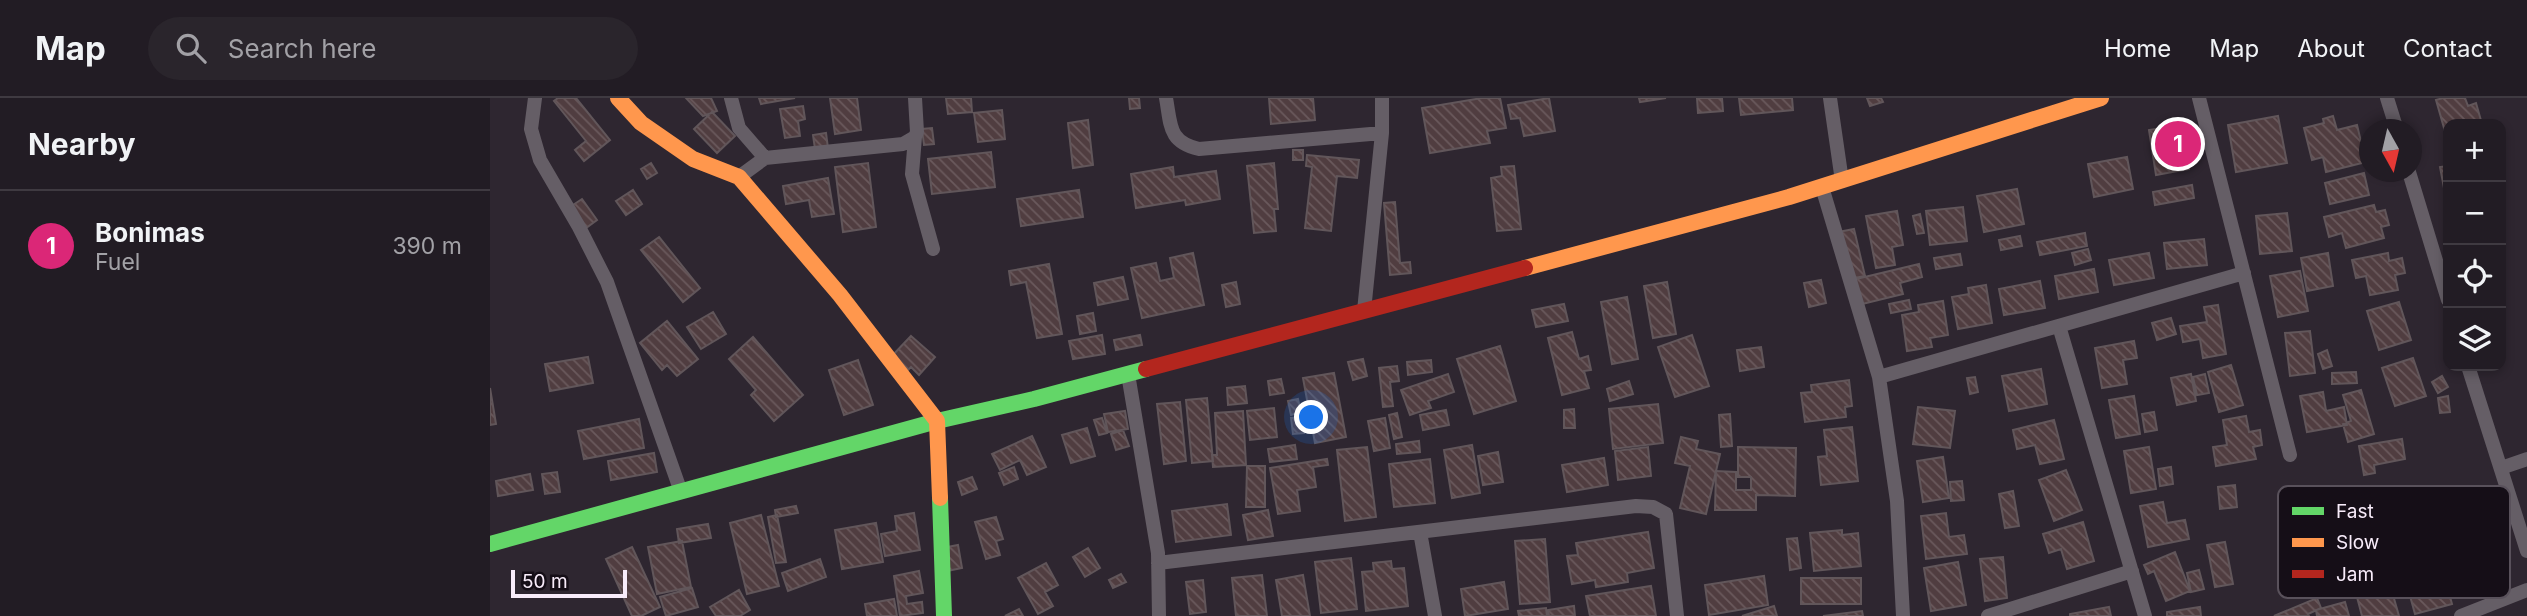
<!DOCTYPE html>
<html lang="en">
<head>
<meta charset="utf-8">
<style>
	body { margin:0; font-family:Inter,sans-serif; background:#2a252c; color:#f1f3f6 }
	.controls { position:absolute; right:21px; top:21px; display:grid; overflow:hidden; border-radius:14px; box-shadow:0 4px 10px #0003 }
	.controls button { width:63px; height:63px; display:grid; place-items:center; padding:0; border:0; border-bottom:2px solid #3f3a41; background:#221c24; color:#f1f3f6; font:35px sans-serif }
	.compass { position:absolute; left:1869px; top:21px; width:63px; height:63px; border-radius:50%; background:#221c24; box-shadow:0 4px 10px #0003; rotate:172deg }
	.scale { position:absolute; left:21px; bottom:18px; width:116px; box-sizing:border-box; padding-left:7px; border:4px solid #f8ecfa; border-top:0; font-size:19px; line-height:24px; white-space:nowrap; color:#f8ecfa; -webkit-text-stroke:5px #150e17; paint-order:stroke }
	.you { position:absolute; left:822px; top:320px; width:24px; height:24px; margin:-18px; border:5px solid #fff; border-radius:50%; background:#1a73e8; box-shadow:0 0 0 10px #1a73e833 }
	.badge { display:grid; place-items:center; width:46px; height:46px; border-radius:50%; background:#db2777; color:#fff; font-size:23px; font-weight:700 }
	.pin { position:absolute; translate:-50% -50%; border:4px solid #fff; box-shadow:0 2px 7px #0006 }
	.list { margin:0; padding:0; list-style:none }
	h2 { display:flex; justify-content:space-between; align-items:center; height:91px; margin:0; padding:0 28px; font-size:30px }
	h2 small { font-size:23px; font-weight:400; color:#a2a1a6 }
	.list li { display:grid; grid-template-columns:46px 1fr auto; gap:21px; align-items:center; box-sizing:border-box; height:112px; padding:0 28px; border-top:2px solid #3f3a41 }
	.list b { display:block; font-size:26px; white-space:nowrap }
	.list p { margin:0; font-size:23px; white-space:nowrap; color:#a2a1a6 }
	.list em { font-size:23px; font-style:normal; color:#a2a1a6 }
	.icon { flex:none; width:38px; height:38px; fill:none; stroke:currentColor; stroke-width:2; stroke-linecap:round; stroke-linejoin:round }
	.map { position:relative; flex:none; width:2037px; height:518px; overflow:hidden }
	header { display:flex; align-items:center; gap:42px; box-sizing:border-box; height:98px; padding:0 35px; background:#221c24; border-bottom:2px solid #3f3a41 }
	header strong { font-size:33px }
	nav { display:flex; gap:38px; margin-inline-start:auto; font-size:24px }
	.search { width:490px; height:63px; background:#2a252c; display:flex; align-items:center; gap:18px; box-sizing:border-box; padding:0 24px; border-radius:38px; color:#a2a1a6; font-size:26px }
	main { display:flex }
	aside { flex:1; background:#221c24 }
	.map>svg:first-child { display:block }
	.building { fill:url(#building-back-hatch); stroke:#61565a; stroke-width:2 }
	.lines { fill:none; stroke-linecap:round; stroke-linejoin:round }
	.street { stroke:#655e66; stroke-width:14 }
	.fast { stroke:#63d668; stroke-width:16 }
	.slow { stroke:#ff974d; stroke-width:16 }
	.jam { stroke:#b3261e; stroke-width:16 }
	.key { fill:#150e17; stroke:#59515b; stroke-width:2 }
	.key-label { font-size:19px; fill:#f8ecfa }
</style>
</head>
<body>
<header>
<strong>Map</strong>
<div class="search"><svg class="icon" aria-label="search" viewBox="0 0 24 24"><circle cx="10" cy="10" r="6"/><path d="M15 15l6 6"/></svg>Search here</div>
<nav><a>Home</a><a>Map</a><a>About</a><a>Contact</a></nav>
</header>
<main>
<aside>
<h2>Nearby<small></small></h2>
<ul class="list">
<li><span class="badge">1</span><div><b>Bonimas</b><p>Fuel</p></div><em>390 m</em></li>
</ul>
</aside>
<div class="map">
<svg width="2037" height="518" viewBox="0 0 2037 518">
	<defs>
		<pattern id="building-back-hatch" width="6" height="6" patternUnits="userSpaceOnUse" patternTransform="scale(1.75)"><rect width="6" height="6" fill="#503d40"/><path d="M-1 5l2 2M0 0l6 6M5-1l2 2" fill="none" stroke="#6a595c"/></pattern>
	</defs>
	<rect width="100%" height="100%" fill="#2e2630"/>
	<path class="building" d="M68 0H86L120 42 94 63 85 52 96 43 64 3Z
		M196 0H221L227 13 213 18Z
		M269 0H305L271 6Z
		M340 0H367L371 32 345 36Z
		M456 0H481L482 14 458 16Z
		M639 0H649L650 10 640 11Z
		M779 0H823L825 22 781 26Z
		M992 0H1010L1016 30 997 33 1000 45 940 55 932 10Z
		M1059 0 1065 33 1034 38 1030 20 1021 21 1018 7Z
		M1149 0H1176L1150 4Z
		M1207 0H1232L1233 13 1208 15Z
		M1249 0H1302L1303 12 1251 17Z
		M1377 0H1391L1393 4 1380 8Z
		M1953 0H1975L1978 8 1986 5 1992 26H1958V44L1946 2Z
		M313 8 315 21 308 23 310 38 295 40 290 11Z
		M512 12 515 41 488 44 484 15Z
		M222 14 245 38 227 55 204 31Z
		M1788 18 1797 65 1746 74 1738 27Z
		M1843 18 1847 32 1867 27 1876 64 1836 74 1833 59 1822 62 1814 30 1834 25 1833 21Z
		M598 22 603 67 583 70 578 25Z
		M1692 27 1699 71 1666 77 1659 32Z
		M442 30 444 46 434 47 432 31Z
		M336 35 338 50 325 51 323 37Z
		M803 52H813V62H803Z
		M501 54 505 89 442 96 438 61Z
		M817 57 869 62 867 80 847 78 841 133 815 130 822 69 816 68Z
		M1637 59 1643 91 1604 99 1598 66Z
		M161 65 167 75 157 81 151 71Z
		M378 65 386 129 353 134 345 69Z
		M784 65 788 111H784L786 133 764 135 757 68Z
		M1024 68 1031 131 1007 133 1001 80 1012 78 1011 69Z
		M1958 68V89L1954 90 1950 69Z
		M683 69 684 79 726 73 730 101 696 107 695 102 646 110 641 76Z
		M1874 75 1879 97 1840 106 1835 85Z
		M338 80 344 116 322 119 319 102 296 106 293 88Z
		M1702 87 1704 100 1665 107 1663 94Z
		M1527 91 1534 126 1494 134 1487 98Z
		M143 92 152 106 136 117 126 103Z
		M589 92 593 119 531 128 527 101Z
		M92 101 107 122 96 130 80 109Z
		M905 104 910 165 920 164 921 175 900 177 894 105Z
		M1884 107 1886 114 1895 112 1899 127 1891 129 1894 140 1856 150 1852 135 1839 139 1834 119Z
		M1473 109 1477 143 1440 147 1436 113Z
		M1407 113 1413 147 1402 149 1405 167 1386 170 1376 118Z
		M1797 115 1802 153 1770 156 1766 118Z
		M1430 116 1434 135 1427 136 1423 118Z
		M1364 131 1375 178 1359 181 1348 134Z
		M1595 135 1597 148 1550 157 1547 144Z
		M1530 138 1532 148 1511 152 1509 142Z
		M169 139 210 190 193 204 151 152Z
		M1714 141 1717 167 1677 171 1674 145Z
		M1598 151 1601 162 1585 167 1582 155Z
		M703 155 714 207 652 220 641 170 666 165 670 183 684 180 680 160Z
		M1659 155 1664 180 1624 187 1619 162Z
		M1838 155 1843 188 1817 193 1811 160Z
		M1898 155 1899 163 1912 160 1915 175 1905 177 1908 192 1880 197 1876 178 1866 180 1862 162Z
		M1470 156 1472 167 1446 171 1444 160Z
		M559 166 572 236 547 240 536 184 521 187 519 173Z
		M1429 166 1432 179 1410 185 1413 196 1368 207 1362 182Z
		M1604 171 1608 194 1569 201 1565 178Z
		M1810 173 1818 213 1788 219 1780 178Z
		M633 179 638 201 608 207 604 185Z
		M1331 182 1336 205 1319 209 1314 185Z
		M1550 183 1555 210 1514 217 1509 191Z
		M746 184 750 206 736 209 732 187Z
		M1177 184 1186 236 1163 240 1154 188Z
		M1496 187 1502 225 1468 231 1462 199 1479 196 1478 190Z
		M1137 199 1148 261 1122 266 1111 204Z
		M1419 202 1421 211 1401 215 1399 206Z
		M1453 203 1458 237 1440 240 1442 249 1417 253 1412 217 1429 214 1428 207Z
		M1909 204 1921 242 1889 252 1877 213Z
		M1074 206 1078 223 1046 229 1042 212Z
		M1728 207 1736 256 1713 260 1710 241 1693 244 1690 228 1717 224 1714 209Z
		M223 214 236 236 211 251 197 229Z
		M603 215 606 233 590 236 587 218Z
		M1681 220 1686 236 1667 242 1662 225Z
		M177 223 208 261 187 278 177 267 172 272 150 245Z
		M1820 233 1825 275 1800 278 1795 235Z
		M1082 234 1089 261 1098 258 1101 272 1094 273 1099 290 1072 297 1058 240Z
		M612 237 615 256 583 261 579 243Z
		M650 237 652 247 626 252 624 242Z
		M1202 237 1219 288 1185 299 1168 249Z
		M421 238 445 259 429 277 421 269 416 274 400 260Z
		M263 239 313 297 284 323 261 297 266 292 239 261Z
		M1644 243 1647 260 1633 262 1637 286 1612 290 1605 250Z
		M1010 248 1026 303 984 316 967 261Z
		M1271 249 1274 269 1250 273 1247 252Z
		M1837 252 1842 268 1833 271 1828 256Z
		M98 259 103 285 60 293 55 266Z
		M1923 260 1936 298 1905 308 1892 270Z
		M873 261 877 278 863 282 858 264Z
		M368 262 383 307 354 317 339 272Z
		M941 262 942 274 918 277 917 264Z
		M1741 267 1753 307 1729 314 1718 274Z
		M907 268 909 283 900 284 903 308 893 309 889 270Z
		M1551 271 1557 306 1519 313 1512 278Z
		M1866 274 1867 285 1842 286V275Z
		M844 275 856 339 825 345 813 280Z
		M958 276 964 294 938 303 941 310 920 317 911 292Z
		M1701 276 1706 303 1687 307 1681 280Z
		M1715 276 1719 295 1707 297 1703 279Z
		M1952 278 1958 289 1948 295 1942 284Z
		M1485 279 1488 294 1480 296 1477 280Z
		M791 281 794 295 780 297 778 283Z
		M1359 282 1362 308 1355 309 1356 319 1315 324 1311 295 1322 294 1321 287Z
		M1139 283 1143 296 1120 303 1117 291Z
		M755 288 757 305 738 307 737 290Z
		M0 290 6 326 0 327Z
		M1871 292 1884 336 1858 344 1853 326 1861 323 1853 297Z
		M1833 294 1836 313 1854 309 1857 327 1817 334 1810 298Z
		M1644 298 1650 336 1626 340 1619 302Z
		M1958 298 1960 314 1950 315 1948 300Z
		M717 300 723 363 702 365 696 302Z
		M808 301 811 314 801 317 798 303Z
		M690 304 696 363 674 366 667 306Z
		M1168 306 1173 345 1123 351 1119 311Z
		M1428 309 1465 313 1460 350 1423 346Z
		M784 310 787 339 760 342 757 313Z
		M1084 311 1085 330H1074V312Z
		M956 312 959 327 933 332 930 317Z
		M635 313 638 331 618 334 614 316Z
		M753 313 756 367 723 369 722 357H727L725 315Z
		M1664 314 1667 332 1655 334 1652 316Z
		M907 315 912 339 904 341 899 317Z
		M1240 316 1242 348 1231 349 1229 317Z
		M1756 318 1759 334 1770 332 1772 347 1763 349 1766 361 1726 368 1723 349 1737 347 1733 322Z
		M812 319 814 335 803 336 801 320Z
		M612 320 617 335 609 337 604 322Z
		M895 320 900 350 884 353 878 323Z
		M149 321 154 350 94 361 88 333Z
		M1564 322 1574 361 1550 366 1545 347 1527 351 1523 332Z
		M1362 329 1368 383 1331 387 1328 359 1337 358 1334 332Z
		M597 330 605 358 581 365 572 337Z
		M633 332 639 348 626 352 621 336Z
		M542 338 556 369 537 377 530 362 510 372 502 356Z
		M1191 339 1208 343 1206 351 1230 356 1216 416 1190 410 1200 368 1185 365Z
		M1912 341 1915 361 1884 367 1885 375 1874 377 1869 348Z
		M929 343 930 354 907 356 906 346Z
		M805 347 807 361 780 364 778 351Z
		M982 347 990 395 962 400 954 352Z
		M877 349 886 419 855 423 847 352Z
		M1158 349 1161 378 1128 382 1125 353Z
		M1248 349 1306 350 1305 398 1266 397V412H1225L1226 373 1246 374V392H1261V379H1248Z
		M1659 349 1666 391 1641 395 1634 353Z
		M1008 354 1013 384 993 387 988 358Z
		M164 355 167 374 121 382 118 363Z
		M1453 359 1459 400 1433 404 1427 363Z
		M1114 360 1118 387 1077 394 1072 367Z
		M837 361 838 367 823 369 826 389 807 392 810 413 788 416 780 370Z
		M940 361 945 405 904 409 899 366Z
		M757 368H775V409H756Z
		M524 369 528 381 514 387 509 375Z
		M1681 369 1683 386 1670 388 1668 371Z
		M1576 372 1592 412 1564 423 1549 382Z
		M67 374 70 394 55 396 52 376Z
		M40 376 43 392 8 398 6 383Z
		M482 379 487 391 472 397 468 384Z
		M1472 383 1474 402 1461 403 1460 384Z
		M1745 387 1747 409 1730 411 1728 389Z
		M1523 393 1529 428 1515 430 1509 396Z
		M1673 404 1677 425 1695 422 1699 441 1658 449 1650 408Z
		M737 406 741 437 686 444 682 413Z
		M306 408 308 415 286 419 285 412Z
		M778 412 783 438 758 442 753 417Z
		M424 415 430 452 395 458 391 436 407 433 405 418Z
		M1456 415 1459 439 1474 437 1477 456 1436 461 1431 418Z
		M271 417 289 488 257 496 240 425Z
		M287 417 296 464 286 465 278 419Z
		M506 419 513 441 506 443 510 457 496 461 485 424Z
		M1593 424 1604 463 1577 471 1571 451 1559 455 1553 436Z
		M386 425 393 464 352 471 345 432Z
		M218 426 221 440 189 445 187 431Z
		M1352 432V437L1368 435 1371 468 1324 473 1320 435Z
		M1158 434 1164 470 1137 475 1138 484 1106 489 1105 482 1082 486 1077 458 1088 457 1086 445Z
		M1307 440 1311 470 1300 472 1297 441Z
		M1055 441 1060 504 1030 506 1025 443Z
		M192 443 201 489 167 496 158 449Z
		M1735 444 1743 486 1725 489 1717 447Z
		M468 447 472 470 457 473 452 450Z
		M142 449 170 509 151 518H142L116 461Z
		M598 450 610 470 595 479 583 459Z
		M1685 454 1700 493 1676 503 1664 473 1658 476 1654 467Z
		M1513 459 1517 500 1495 503 1490 461Z
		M861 460 867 511 831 515 825 464Z
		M330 461 336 479 298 493 292 475Z
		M901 463 902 471 914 470 918 508 876 513 872 474 884 473 883 465Z
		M1468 464 1476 507 1441 513 1434 470Z
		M556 465 568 487 555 494 563 508 548 516 528 480Z
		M1709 472 1714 491 1701 494 1697 475Z
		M429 473 433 495 416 498 417 506 432 504 433 515 410 518 404 478Z
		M631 476 636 484 623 490 619 482Z
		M772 477 777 518H746L742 480Z
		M813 477 820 518H792L786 482Z
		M1954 477 1962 506 1925 516 1917 487Z
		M1274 478 1278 507 1219 517 1215 487Z
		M1311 480H1371V506H1311Z
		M713 482 716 514 700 516 696 484Z
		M1014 484 1018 511 975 518 971 491Z
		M1161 488 1166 518H1100L1096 498Z
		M202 490 208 509 176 518 170 499Z
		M1901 490 1909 518H1872L1867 499Z
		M249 492 260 512 250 518H226L220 509Z
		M1827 500 1831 510 1818 516 1819 518H1784Z
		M404 501 407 518H377L375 506Z
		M1855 504 1859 518H1827L1826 512Z
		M1084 508 1085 518H1059L1058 512Z
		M1284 508 1287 518H1252Z
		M1619 509 1621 518H1580V516Z
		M1710 509 1711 518H1677V514Z
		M1056 510 1057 518H1029L1028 513Z
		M529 511 533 518H515Z
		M1372 513 1373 518H1333Z"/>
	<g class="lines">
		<path class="street" d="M45 0 41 31 50 62 89 129 117 184 191 394
			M241 0 249 30 275 60
			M676 0C681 27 678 44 709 51L892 35
			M1340 0 1352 83
			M1709 0 1800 357
			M1897 0 1907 32
			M425 39 422 76 443 151
			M1919 74 1958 202
			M249 79 275 60 413 46 425 39 427 34 425 0
			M1332 89 1389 279 1407 403 1413 518
			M874 213 892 35V0
			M1569 228 1655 518
			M1978 268 2037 453
			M638 276 668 455 669 518
			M1389 279 1754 175
			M2011 370 2037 361
			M930 434 945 518
			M668 465 1146 408 1163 409 1176 416 1187 518
			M1498 518 1642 473
			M1971 518 2037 492"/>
		<path class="fast" d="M450 400 454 518
			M0 446 447 323 544 301 656 271"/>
		<path class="slow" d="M128 0 151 25 203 61 249 79 350 197 447 323 450 400
			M1035 170 1299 99 1611 0"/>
		<path class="jam" d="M656 271 1035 170"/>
	</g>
	<rect x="1788" y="388" width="232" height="112" rx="10" class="key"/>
	<rect x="1802" y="409" width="32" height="8" fill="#63d668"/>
	<rect x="1802" y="440" width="32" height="9" fill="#ff974d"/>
	<rect x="1802" y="472" width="32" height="8" fill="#b3261e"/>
	<g class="key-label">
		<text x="1846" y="420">Fast</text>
		<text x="1846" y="451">Slow</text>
		<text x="1846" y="483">Jam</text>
	</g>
</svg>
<div class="controls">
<button>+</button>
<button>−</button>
<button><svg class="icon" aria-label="locate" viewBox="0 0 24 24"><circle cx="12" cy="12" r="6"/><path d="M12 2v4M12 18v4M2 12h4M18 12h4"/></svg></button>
<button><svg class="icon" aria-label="layers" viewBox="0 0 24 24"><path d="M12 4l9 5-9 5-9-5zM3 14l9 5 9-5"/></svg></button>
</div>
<svg class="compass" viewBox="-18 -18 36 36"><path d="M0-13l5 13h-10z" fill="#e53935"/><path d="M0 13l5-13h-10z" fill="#a2a1a6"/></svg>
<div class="scale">50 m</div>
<div class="you"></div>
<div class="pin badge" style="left:1688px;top:46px">1</div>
</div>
</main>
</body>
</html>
